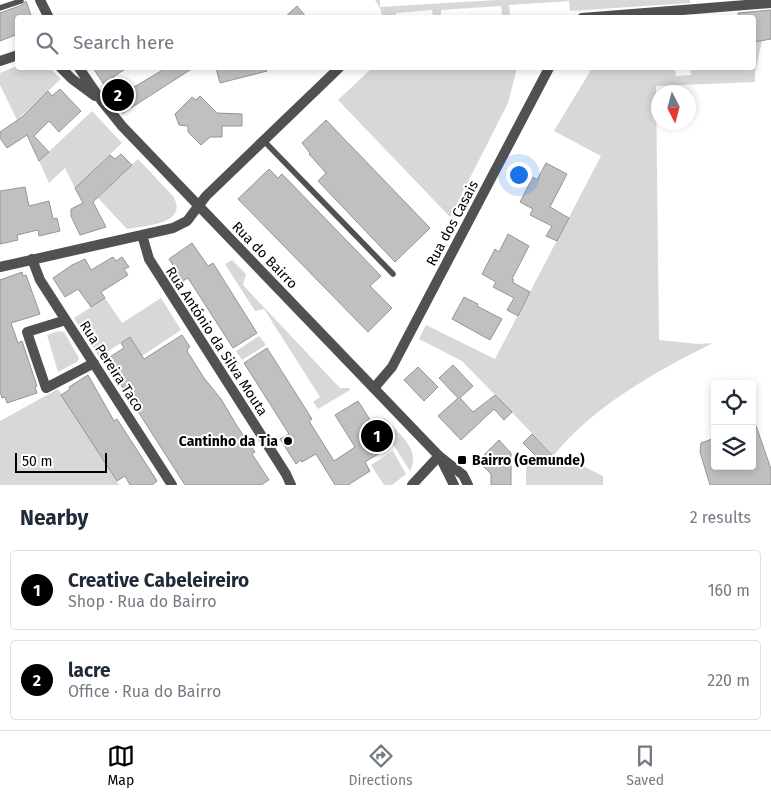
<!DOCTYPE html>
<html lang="en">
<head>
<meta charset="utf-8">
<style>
	body { margin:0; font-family:"Fira Sans",sans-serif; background:#f6f6f7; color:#1f2937 }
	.controls { position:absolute; right:15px; bottom:15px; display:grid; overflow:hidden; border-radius:5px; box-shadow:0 2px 8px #0003 }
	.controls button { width:45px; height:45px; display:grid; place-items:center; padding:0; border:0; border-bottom:1px solid #e0e1e3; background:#fff; color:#1f2937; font:25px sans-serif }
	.compass { position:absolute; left:651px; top:85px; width:45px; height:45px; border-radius:50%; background:#fff; box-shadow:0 2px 8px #0003; rotate:174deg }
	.scale { position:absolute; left:15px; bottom:12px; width:92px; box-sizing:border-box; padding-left:5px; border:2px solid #000; border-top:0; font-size:14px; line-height:18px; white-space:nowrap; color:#000; -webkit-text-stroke:4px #fff; paint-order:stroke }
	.you { position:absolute; left:518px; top:174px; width:18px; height:18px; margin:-12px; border:4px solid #fff; border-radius:50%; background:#1a73e8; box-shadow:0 0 0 8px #1a73e833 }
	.badge { display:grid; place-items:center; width:32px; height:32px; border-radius:50%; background:#000; color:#fff; font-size:16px; font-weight:700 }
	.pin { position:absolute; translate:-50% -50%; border:2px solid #fff; box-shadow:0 1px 5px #0006 }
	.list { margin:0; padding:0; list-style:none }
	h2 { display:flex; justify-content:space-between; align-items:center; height:65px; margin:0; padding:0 20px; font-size:21px }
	h2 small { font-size:16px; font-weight:400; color:#747a83 }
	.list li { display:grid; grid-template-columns:32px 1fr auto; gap:15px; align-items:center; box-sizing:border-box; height:80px; margin:0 10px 10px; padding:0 10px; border:1px solid #e0e1e3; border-radius:5px }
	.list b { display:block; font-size:19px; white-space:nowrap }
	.list p { margin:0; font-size:16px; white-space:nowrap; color:#747a83 }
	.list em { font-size:16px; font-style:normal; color:#747a83 }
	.icon { flex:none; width:28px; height:28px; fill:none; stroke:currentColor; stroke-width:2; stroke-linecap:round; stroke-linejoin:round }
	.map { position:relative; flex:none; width:771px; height:485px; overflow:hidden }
	.search { position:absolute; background:#fff; box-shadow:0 2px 8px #0003; left:15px; right:15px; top:15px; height:55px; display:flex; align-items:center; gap:12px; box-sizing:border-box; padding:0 18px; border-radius:5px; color:#747a83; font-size:19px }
	.sheet { height:245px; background:#fff }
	nav { display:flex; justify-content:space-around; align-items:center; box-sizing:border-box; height:70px; border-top:1px solid #e0e1e3; background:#fff; font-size:14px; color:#747a83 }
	nav a { display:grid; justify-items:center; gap:2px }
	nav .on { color:#000 }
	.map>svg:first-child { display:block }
	.green { fill:#d8d8d8 }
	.building { fill:#c0c0c0; stroke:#959595 }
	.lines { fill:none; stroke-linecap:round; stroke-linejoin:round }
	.service { stroke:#515151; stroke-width:5.5 }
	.minor { stroke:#515151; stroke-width:10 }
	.tertiary { stroke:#515151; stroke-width:10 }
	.poi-dot { fill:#000; stroke:#fff; stroke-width:2 }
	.labels { text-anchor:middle; stroke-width:4; stroke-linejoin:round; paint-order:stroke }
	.street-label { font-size:14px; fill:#000; stroke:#fff }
	.poi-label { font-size:14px; font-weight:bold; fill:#000; stroke:#fff; text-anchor:end }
</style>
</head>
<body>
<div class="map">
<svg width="771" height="485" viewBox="0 0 771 485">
	<rect width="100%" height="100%" fill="#fff"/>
	<path class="green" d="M375 0H380V7L497 0H690V3L570 11 569 1 509 5 510 15H502L501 6 441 10V17H433L432 10 396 13V17L383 18 380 8Z
		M762 41 755 73V82L656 86 659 340 698 344 713 343C655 372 595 405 554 455L562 456 603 476V485H526V460L553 455 462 361 419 339 426 325 495 359 601 156 554 131 592 68H675L676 76 691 75 690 68H754V42Z
		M17 66 50 68 61 79 17 120 0 85V73Z
		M372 68H517L508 103 450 217 338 100Z
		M92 111 122 143 75 188 65 168 49 183 39 161Z
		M138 159 173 196C190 224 144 226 127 229L98 198Z
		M232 260 246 274 243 285 340 388H349L350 390 318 409 313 402 320 397 264 309 255 311 225 264Z
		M105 298 122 323 161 298 181 330 142 356 130 337 99 357 74 318Z
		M58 331 64 332 79 358 77 362 58 372 47 335Z
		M259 336 266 345 242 360 236 351Z
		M58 389 119 485H0V421Z
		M384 418C397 432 422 449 410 471L379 422Z
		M393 451 406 474 392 485H384L371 465Z"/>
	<path class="building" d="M26 1 32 18H18V34L0 41V13L22 5Z
		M297 6 307 18H284Z
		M771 10V39L754 42V18H739L738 13Z
		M93 68H127L113 77 124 93 166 68H193L123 113Z
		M216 68H266L267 71 220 83Z
		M60 89 81 111 59 132 49 121 34 136 49 152 39 161 27 135 7 148 0 138V132L22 117 48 91 52 96Z
		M200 96 217 113 242 114V126H222V137H210L201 145 188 132V126L179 125 175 114 192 97 196 100Z
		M326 120 430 228 395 262 318 181 326 173 309 154 310 153 302 143Z
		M121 154 132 165 93 202 106 227 80 235 71 216V209L83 203 75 188 110 155 115 159Z
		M546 163 567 174 550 207 569 218 557 241 546 236 552 226 530 215 533 209 520 202 533 177 537 180Z
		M269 169 278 178 282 174 381 276 370 286 392 308 368 332 238 199Z
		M25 187 29 206 49 201 53 219 57 218 60 231 39 236 38 230 17 235 18 240 0 244V191Z
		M508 234 529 246 512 279 514 280 512 282 530 292 518 316 507 310 514 298 493 287 496 282 482 274 495 249 499 252Z
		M192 243 208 266 213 263 257 333 233 348 188 278 183 281 169 259Z
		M113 257 116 261 122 257 129 267 124 269 128 275 101 292 105 298 91 307 78 289 65 297 53 278 72 265 85 259 91 270Z
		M22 272 23 276 26 275 40 314 11 323 18 343 22 341 37 386 35 387 37 393 7 403 5 397 2 398 0 391V280Z
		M464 297 478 304 477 306 502 319 490 340 452 319Z
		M182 335 190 347 187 349 188 351H187L204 378 221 399 237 426 255 452 252 454 269 480 261 485H185L105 360 124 348 121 343 130 337 144 359Z
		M267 348 312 419 309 421 334 461 355 447 335 415 358 401 388 448 365 462 370 471 348 485H335L316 454 302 462 301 460 296 464 280 439 289 434 244 363Z
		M453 365 473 386 460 398 473 412 495 395 512 412 504 420 494 409 461 440 438 416 458 398 439 378Z
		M418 367 438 387 424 401 404 380Z
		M88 375 114 421 117 419 157 481 152 485H130L125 476 117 481 61 395 70 389 69 387Z
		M753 417 771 469V485H710L700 452 701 443 715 438V466H752Z
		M532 434 553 456 538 458 523 443Z
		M499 440 511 453V485H491V474L478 461Z"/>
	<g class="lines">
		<path class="service" d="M0 8 21 1
			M263 140 393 274"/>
		<path class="minor" d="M582 18 771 3
			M142 235 149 259 286 474 291 485
			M32 259 40 280 172 485
			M0 267 173 228 187 221 206 196 339 68
			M66 320 27 332 46 388 94 363
			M374 388 392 367 549 68
			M412 485 439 456"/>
		<path class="tertiary" d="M40 0 49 18
			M0 61 18 55
			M61 68 72 79 95 96
			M79 68 101 100 122 126 439 456 463 475 468 485
			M443 463 454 485"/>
	</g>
	<g class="poi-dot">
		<circle cx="288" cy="441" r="5"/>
		<rect x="457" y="455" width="10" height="10" rx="2.5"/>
	</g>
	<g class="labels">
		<g class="street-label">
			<text transform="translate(452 223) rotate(-62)" y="5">Rua dos Casais</text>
			<text transform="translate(265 255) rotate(46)" y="5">Rua do Bairro</text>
			<text transform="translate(217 341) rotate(57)" y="5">Rua António da Silva Mouta</text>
			<text transform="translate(112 366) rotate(57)" y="5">Rua Pereira Taco</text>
		</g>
		<g class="poi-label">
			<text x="278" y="446">Cantinho da Tia</text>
			<text x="472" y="465" text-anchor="start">Bairro (Gemunde)</text>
		</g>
	</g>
</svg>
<div class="controls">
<button><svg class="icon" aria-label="locate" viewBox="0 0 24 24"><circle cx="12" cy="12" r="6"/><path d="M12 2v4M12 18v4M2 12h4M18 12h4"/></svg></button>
<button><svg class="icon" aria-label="layers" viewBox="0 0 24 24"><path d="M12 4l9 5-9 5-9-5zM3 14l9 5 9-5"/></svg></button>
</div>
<svg class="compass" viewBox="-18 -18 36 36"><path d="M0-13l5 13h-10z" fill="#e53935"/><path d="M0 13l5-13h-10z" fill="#747a83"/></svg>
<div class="scale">50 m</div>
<div class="you"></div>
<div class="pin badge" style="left:377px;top:436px">1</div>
<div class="pin badge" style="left:118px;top:95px">2</div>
<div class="search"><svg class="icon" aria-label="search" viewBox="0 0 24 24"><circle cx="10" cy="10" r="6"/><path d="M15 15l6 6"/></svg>Search here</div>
</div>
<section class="sheet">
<h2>Nearby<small>2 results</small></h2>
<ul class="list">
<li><span class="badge">1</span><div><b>Creative Cabeleireiro</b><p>Shop · Rua do Bairro</p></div><em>160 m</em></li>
<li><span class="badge">2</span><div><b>lacre</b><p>Office · Rua do Bairro</p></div><em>220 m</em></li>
</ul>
</section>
<nav>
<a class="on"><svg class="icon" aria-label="map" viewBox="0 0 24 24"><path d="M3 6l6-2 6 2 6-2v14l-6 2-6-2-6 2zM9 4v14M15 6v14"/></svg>Map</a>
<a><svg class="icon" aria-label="directions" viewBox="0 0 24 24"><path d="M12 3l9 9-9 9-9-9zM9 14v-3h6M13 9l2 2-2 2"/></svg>Directions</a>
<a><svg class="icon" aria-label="saved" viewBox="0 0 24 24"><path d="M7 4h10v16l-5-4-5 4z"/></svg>Saved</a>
</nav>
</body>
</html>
